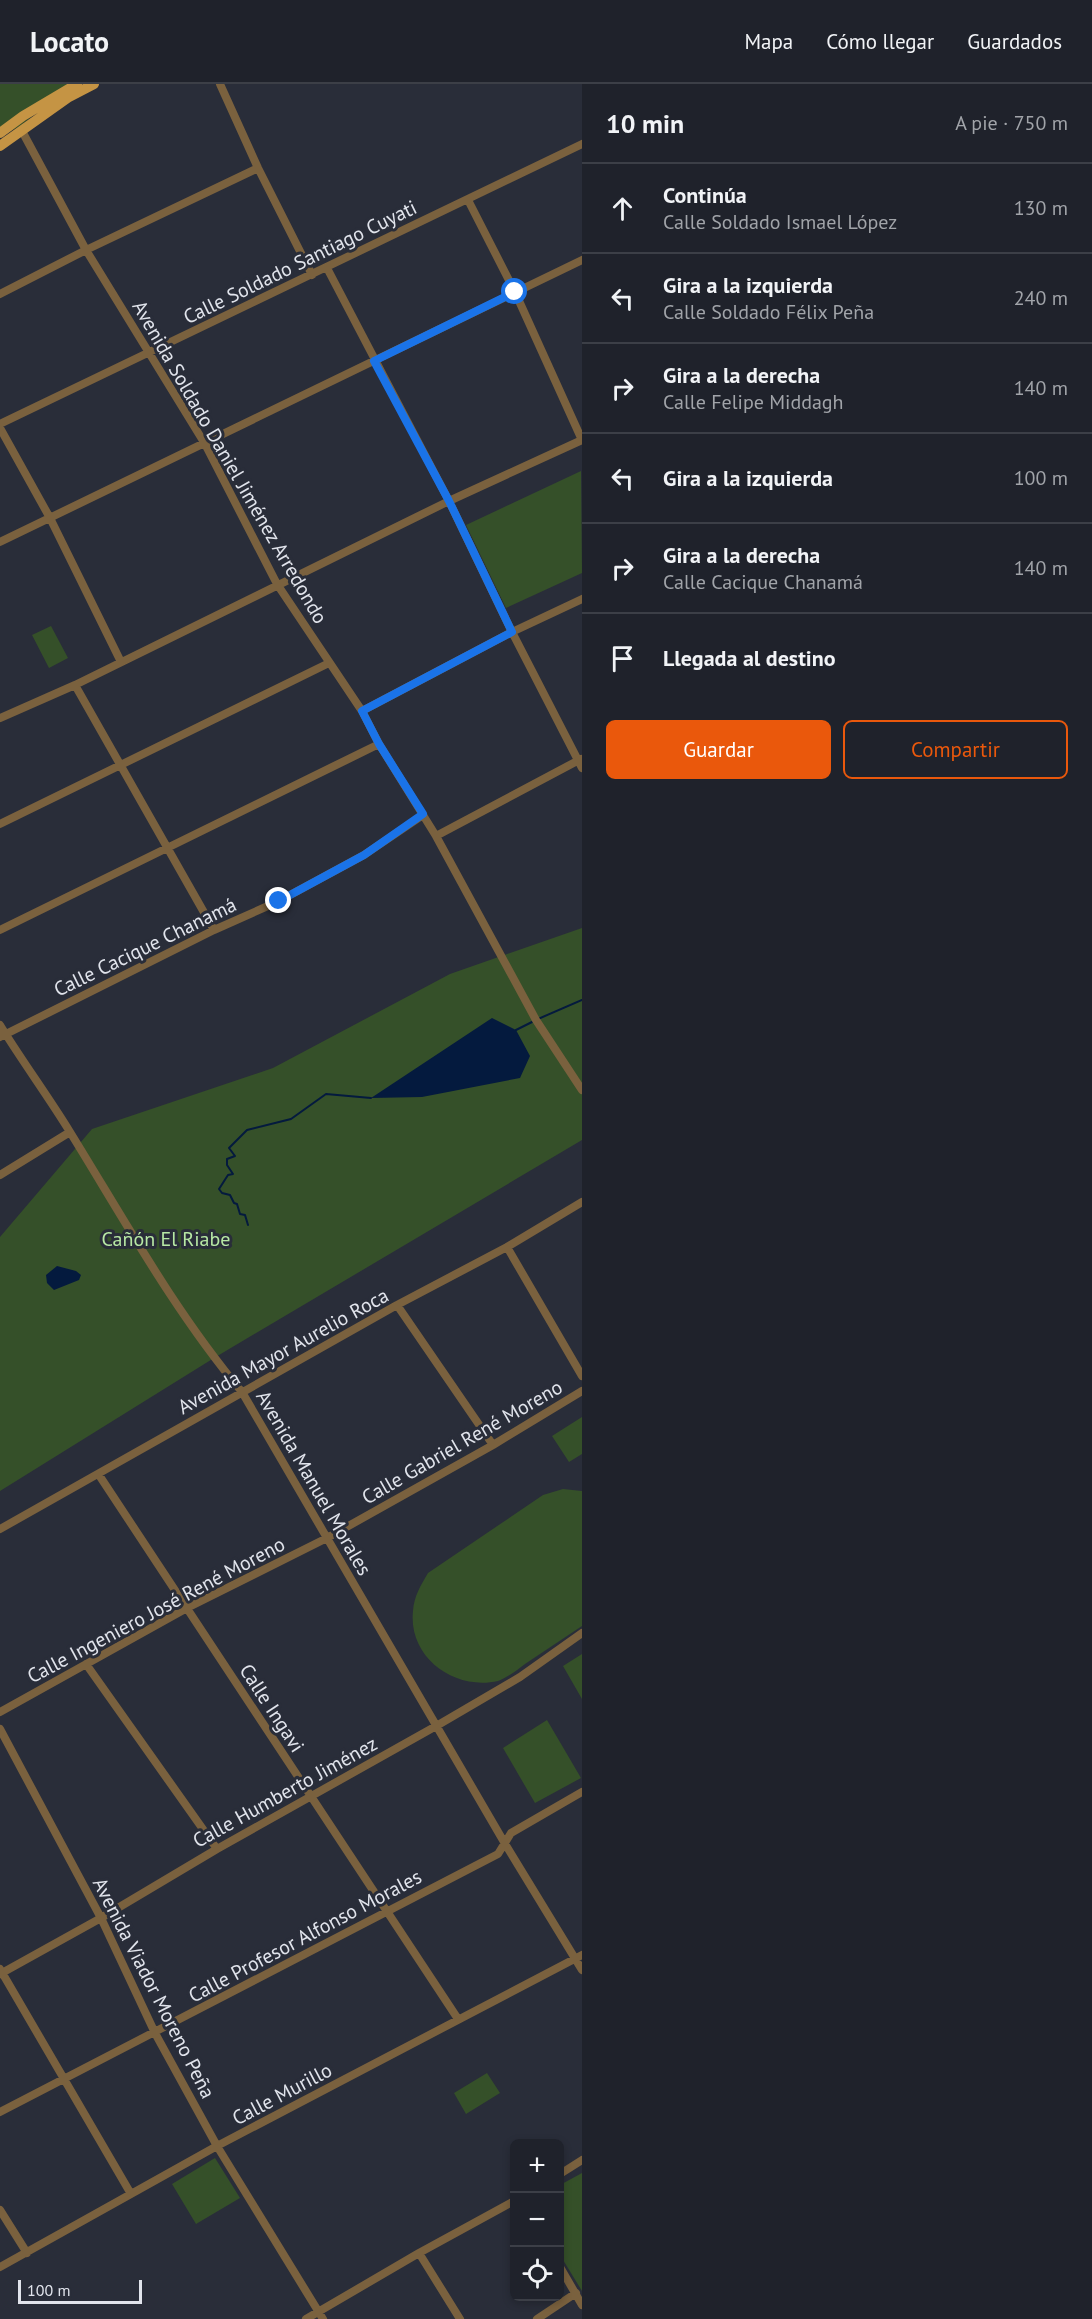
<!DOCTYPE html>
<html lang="es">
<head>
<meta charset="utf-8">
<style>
	body { margin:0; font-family:"PT Sans",sans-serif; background:#272a33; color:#f1f3f6 }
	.controls { position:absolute; right:18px; bottom:18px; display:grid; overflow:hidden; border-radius:9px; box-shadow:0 3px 9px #0003 }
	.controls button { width:54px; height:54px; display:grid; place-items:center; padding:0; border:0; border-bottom:2px solid #3c3f47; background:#1f222b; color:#f1f3f6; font:30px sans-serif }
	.scale { position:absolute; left:18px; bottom:15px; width:124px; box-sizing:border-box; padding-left:6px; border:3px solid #e1e4ec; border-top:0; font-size:16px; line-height:21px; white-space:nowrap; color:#e1e4ec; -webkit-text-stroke:4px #292d39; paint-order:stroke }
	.stop { position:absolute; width:18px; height:18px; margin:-14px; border:4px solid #1a73e8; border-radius:50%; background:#fff }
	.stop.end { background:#1a73e8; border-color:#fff; box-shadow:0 2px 6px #0008 }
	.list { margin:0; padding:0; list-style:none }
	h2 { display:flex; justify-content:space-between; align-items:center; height:78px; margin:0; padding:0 24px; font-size:26px }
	h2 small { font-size:20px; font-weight:400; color:#a1a4a9 }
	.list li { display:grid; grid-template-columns:39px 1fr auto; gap:18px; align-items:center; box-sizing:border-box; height:90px; padding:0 24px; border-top:2px solid #3c3f47 }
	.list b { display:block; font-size:22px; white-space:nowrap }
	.list p { margin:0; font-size:20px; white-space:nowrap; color:#a1a4a9 }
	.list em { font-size:20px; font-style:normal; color:#a1a4a9 }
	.actions { display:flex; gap:12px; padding:18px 24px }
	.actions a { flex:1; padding:14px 0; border:2px solid #ea580c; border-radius:9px; text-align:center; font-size:21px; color:#ea580c }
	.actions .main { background:#ea580c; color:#fff }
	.icon { flex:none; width:33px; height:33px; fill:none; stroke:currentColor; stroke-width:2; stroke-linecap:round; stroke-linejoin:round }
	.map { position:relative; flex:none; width:582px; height:2235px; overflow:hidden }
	header { display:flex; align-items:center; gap:36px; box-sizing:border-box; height:84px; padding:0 30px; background:#1f222b; border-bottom:2px solid #3c3f47 }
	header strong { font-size:28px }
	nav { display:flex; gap:33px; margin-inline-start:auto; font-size:21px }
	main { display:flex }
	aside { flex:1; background:#1f222b }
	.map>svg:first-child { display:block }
	.green { fill:#355029 }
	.water { fill:#041a3e }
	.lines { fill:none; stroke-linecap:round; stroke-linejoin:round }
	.stream { stroke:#041a3e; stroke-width:2 }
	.minor { stroke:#7a613e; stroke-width:8 }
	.major { stroke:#c59444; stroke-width:10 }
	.route { stroke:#1a73e8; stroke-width:8 }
	.labels { text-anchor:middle; stroke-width:6; stroke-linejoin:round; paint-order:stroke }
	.street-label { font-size:20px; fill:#e1e4ec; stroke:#292d39 }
	.park-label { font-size:20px; fill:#b7e8a4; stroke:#292d39 }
</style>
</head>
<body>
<header>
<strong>Locato</strong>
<nav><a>Mapa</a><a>Cómo llegar</a><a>Guardados</a></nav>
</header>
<main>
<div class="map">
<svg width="582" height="2235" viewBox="0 0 582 2235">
	<rect width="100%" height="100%" fill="#292d39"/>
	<path class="green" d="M0 0H72L20 42 0 53Z
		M581 387 582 489 506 524 466 441Z
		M51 542 68 574 49 584 32 551Z
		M582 844V1056L214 1274 0 1407V1153L92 1045 273 984 450 890Z
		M582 1333V1370L569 1378 552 1352Z
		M563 1405 582 1407V1542C563 1555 544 1567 525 1580 517 1586 507 1594 498 1597 455 1607 408 1574 413 1527 414 1512 421 1501 428 1489L543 1411Z
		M582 1570V1615L563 1582Z
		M547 1636 581 1694 535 1719 503 1664Z
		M487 1989 500 2009 466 2030 454 2009Z
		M215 2074 240 2114 196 2140 172 2100Z
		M582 2089V2207L560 2171V2101Z"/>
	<path class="water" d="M492 934 516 946 530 972 520 994 422 1013 371 1014Z
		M57 1182 76 1187 81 1191 79 1196 54 1206 47 1199 46 1191Z"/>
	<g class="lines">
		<path class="stream" d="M538 935 582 916
			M516 946 532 938
			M248 1141 245 1131 240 1130 237 1120 234 1119 230 1111 222 1109 219 1105 228 1091 233 1090 227 1081V1075L235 1072 229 1064 247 1046 291 1035 326 1010 371 1014"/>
		<path class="minor" d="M220 0 258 84 312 191
			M22 47 86 166 205 360 277 500 362 627 379 660 436 752 536 936 582 1006
			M468 116 515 208 582 356
			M327 184 449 417 512 548 582 684
			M0 210 86 166 258 84
			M0 340 582 60
			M0 344 50 434 121 578
			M0 458 582 176
			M75 601 214 846
			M362 627 512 548 582 515
			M0 634 75 601 449 417 582 356
			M0 740 329 579
			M436 752 581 675
			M0 846 379 660
			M0 941C22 977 48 1012 70 1048 125 1137 175 1228 242 1308L504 1758 582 1886
			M0 953 214 846 279 817 364 771 423 731
			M0 1091 70 1048
			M507 1163 582 1292
			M397 1221 493 1361
			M99 1391 458 1935
			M0 1445 397 1221 507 1163 582 1118
			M86 1580 217 1765
			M0 1628 187 1524 327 1454 493 1361 582 1307
			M0 1645 101 1834 155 1949 217 2062 323 2235
			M0 1885 131 2110
			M0 1890 101 1834 217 1765 438 1641 520 1593 582 1549
			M0 2028 498 1770 511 1749 582 1708
			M560 2090 582 2076
			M0 2126 27 2169
			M419 2169 460 2235
			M0 2183 217 2062 582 1871
			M560 2183 582 2221
			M306 2235 419 2169 514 2117
			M537 2235 576 2209"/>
		<path class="major" d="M0 49 23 32 77 0
			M0 62 69 13 94 0"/>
	</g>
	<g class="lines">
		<path class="route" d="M279 817 364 771 423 730 379 660 362 627 512 548 449 417 374 277 515 208"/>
	</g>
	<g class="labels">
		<g class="street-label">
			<text transform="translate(300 178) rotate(-26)" y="7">Calle Soldado Santiago Cuyati</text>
			<text transform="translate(230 378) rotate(60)" y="7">Avenida Soldado Daniel Jiménez Arredondo</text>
			<text transform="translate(145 863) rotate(-26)" y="7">Calle Cacique Chanamá</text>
			<text transform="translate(283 1267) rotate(-29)" y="7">Avenida Mayor Aurelio Roca</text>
			<text transform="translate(462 1358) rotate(-30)" y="7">Calle Gabriel René Moreno</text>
			<text transform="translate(314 1399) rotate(60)" y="7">Avenida Manuel Morales</text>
			<text transform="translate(156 1526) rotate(-28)" y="7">Calle Ingeniero José René Moreno</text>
			<text transform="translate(272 1624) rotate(57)" y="7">Calle Ingavi</text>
			<text transform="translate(285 1708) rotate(-29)" y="7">Calle Humberto Jiménez</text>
			<text transform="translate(305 1852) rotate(-28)" y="7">Calle Profesor Alfonso Morales</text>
			<text transform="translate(154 1904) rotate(63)" y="7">Avenida Viador Moreno Peña</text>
			<text transform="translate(282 2010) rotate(-28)" y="7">Calle Murillo</text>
		</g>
		<g class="park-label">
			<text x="166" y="1162">Cañón El Riabe</text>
		</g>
	</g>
</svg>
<div class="controls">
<button>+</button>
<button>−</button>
<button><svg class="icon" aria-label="locate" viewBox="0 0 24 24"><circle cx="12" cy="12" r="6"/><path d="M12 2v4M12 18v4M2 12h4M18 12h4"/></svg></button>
</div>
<div class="scale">100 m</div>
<div class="stop" style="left:515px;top:208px"></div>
<div class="stop end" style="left:279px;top:817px"></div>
</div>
<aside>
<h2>10 min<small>A pie · 750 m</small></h2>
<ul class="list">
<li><svg class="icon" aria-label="ahead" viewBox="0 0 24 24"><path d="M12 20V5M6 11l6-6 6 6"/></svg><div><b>Continúa</b><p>Calle Soldado Ismael López</p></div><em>130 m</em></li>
<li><svg class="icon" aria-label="left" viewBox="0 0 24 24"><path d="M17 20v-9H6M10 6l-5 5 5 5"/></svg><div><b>Gira a la izquierda</b><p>Calle Soldado Félix Peña</p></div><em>240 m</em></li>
<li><svg class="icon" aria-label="right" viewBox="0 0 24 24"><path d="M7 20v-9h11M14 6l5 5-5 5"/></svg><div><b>Gira a la derecha</b><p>Calle Felipe Middagh</p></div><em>140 m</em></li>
<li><svg class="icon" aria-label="left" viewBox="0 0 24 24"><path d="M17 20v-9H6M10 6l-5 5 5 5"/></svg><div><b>Gira a la izquierda</b></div><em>100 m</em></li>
<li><svg class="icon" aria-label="right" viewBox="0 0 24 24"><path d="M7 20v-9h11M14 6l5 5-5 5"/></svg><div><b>Gira a la derecha</b><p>Calle Cacique Chanamá</p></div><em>140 m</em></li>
<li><svg class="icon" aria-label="arrive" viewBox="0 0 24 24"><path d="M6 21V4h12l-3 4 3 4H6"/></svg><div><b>Llegada al destino</b></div></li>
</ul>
<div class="actions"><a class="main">Guardar</a><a>Compartir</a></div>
</aside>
</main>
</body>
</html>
